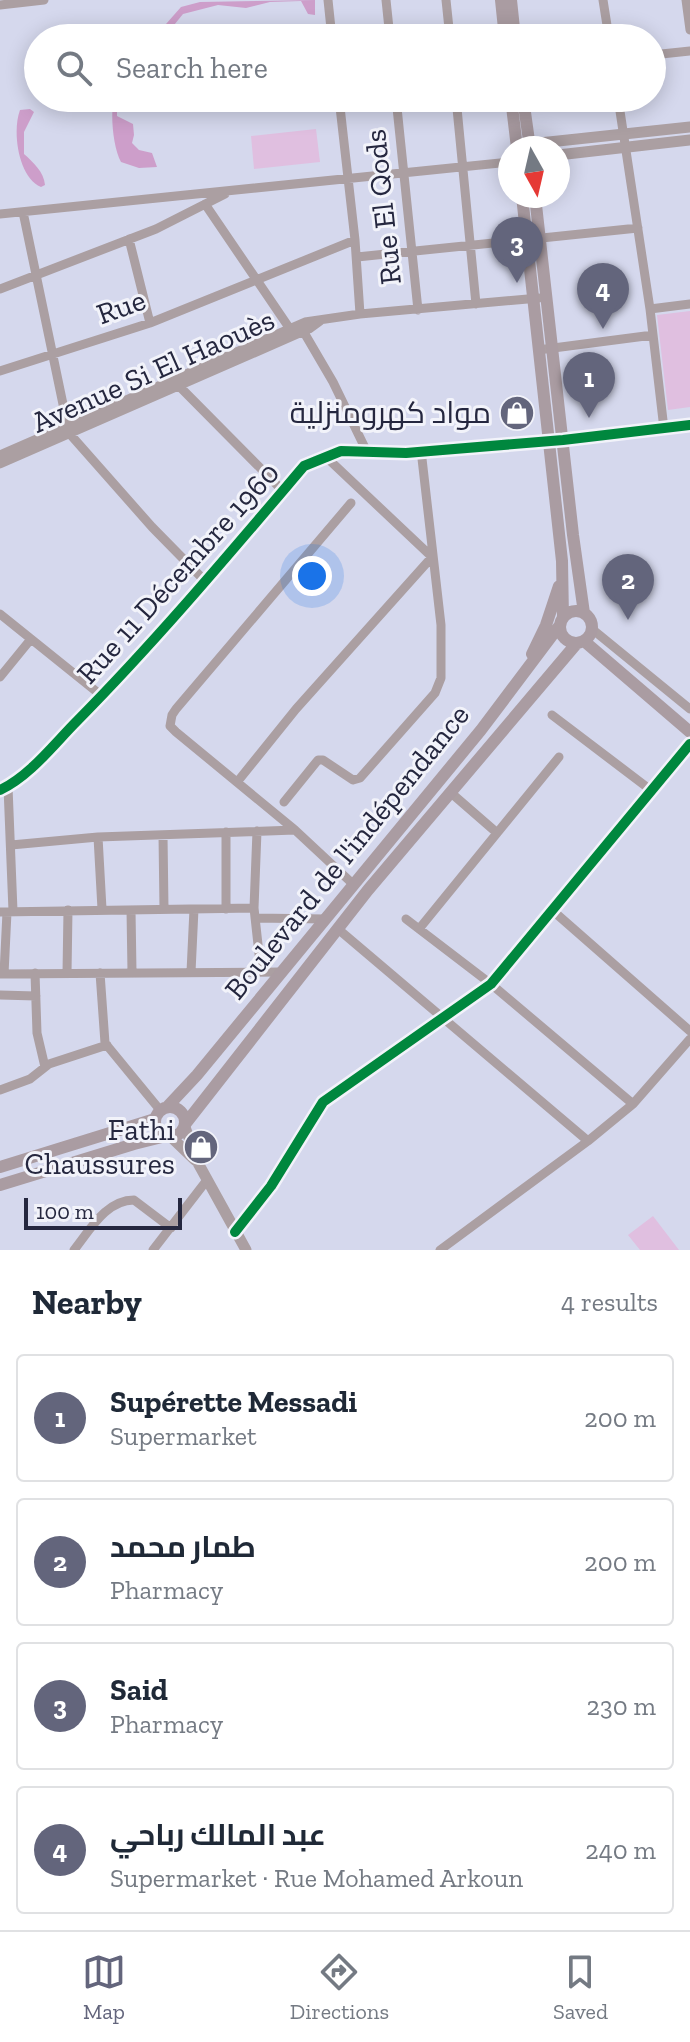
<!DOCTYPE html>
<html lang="en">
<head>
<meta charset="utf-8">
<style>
	body { margin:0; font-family:"Zilla Slab",Cairo,serif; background:#f6f6f7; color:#1f2937 }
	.compass { position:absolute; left:498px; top:136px; width:72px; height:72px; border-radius:50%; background:#fff; box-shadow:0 4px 20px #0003; rotate:172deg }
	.scale { position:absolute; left:24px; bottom:20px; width:158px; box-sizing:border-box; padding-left:8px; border:4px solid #25273f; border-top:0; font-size:22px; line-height:28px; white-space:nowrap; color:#25273f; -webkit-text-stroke:6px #f2f3fa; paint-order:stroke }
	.you { position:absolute; left:312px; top:576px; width:28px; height:28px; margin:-20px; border:6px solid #fff; border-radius:50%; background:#1a73e8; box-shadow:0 0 0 12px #1a73e833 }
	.badge { display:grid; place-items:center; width:52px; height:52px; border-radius:50%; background:#63657c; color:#fff; font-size:26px; font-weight:700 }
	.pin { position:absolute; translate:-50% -66px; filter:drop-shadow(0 2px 4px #0008) }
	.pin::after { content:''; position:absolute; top:42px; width:28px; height:24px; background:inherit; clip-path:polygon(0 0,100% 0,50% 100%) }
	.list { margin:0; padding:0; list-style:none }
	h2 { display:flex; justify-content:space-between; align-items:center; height:104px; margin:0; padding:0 32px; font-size:34px }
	h2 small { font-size:26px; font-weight:400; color:#747a83 }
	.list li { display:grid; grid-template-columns:52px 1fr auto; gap:24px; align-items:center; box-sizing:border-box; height:128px; margin:0 16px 16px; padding:0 16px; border:2px solid #e0e1e3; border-radius:8px }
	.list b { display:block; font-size:30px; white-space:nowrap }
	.list p { margin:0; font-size:26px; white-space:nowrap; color:#747a83 }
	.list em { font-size:26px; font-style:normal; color:#747a83 }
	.icon { flex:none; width:44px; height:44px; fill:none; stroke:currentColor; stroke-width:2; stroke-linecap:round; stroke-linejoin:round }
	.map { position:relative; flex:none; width:690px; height:1250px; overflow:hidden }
	.search { position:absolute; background:#fff; box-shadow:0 4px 20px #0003; left:24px; right:24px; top:24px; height:88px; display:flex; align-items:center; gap:20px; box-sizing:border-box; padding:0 28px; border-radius:44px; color:#747a83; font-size:30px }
	.sheet { height:680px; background:#fff }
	nav { display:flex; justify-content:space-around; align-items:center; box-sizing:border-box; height:112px; border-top:2px solid #e0e1e3; background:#fff; font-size:22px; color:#747a83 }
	nav a { display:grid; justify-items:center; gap:4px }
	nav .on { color:#63657c }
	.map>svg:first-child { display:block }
	.green { fill:#e0bfe0 }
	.forest { fill:#cd9eca }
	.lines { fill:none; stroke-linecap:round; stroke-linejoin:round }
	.minor { stroke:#ab9fa2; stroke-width:9 }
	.tertiary { stroke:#ab9fa2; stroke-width:11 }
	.secondary { stroke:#aa9ca2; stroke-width:12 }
	.cycleway-casing { stroke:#f2f3fa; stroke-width:15 }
	.cycleway { stroke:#00873e; stroke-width:10 }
	.labels { text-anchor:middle; stroke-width:6; stroke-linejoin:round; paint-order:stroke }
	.street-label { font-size:30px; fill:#25273f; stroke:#f2f3fa }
	.poi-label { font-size:30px; fill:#25273f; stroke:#f2f3fa; text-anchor:end }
</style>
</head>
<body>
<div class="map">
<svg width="690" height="1250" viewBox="0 0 690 1250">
	<rect width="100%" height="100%" fill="#d5d8ed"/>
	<path class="green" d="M316 129 320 162 254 169 251 136Z
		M690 311V407L668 410 657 315Z
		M653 1216 679 1250H640L628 1235Z"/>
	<path class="forest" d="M315 0V15L308 14 301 1 270 2 246 8 218 5 183 14 170 30 136 38 142 31 166 24 181 7 200 2Z
		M114 98H125L124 103 117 107V116L133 124 134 135 132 143 139 150 152 153 157 167 139 168 121 162C113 147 110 114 114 98Z
		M30 109 34 112 24 132V154C33 162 44 172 45 185L41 187C18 177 12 131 20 110Z"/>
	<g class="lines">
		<path class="minor" d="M328 0 332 38
			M386 0 390 38
			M446 0 450 38
			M603 0 609 38
			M686 0 690 30
			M0 5 44 0
			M652 55 690 51
			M339 98 355 240 360 314
			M396 98 418 310
			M456 98 476 304
			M618 98 650 309 664 429
			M205 204 290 329
			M23 212 69 433 152 527 206 582
			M0 214 510 162
			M129 239 150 323
			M357 257 638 228
			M0 289 156 229 225 194
			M650 309 690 304
			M302 329 333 382 366 450
			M538 350 653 335
			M0 371 150 323 355 240
			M179 386 283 491
			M0 455 305 322 360 314 539 298
			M0 464 309 329 320 321
			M351 503 176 709 172 715 170 726 176 732 295 830 354 885
			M0 614 102 696
			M592 629 690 709
			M0 677 31 639
			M552 715 652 791
			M238 781 296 709 432 557 325 456
			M8 787 13 911
			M0 790C30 776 54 744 77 721 157 640 230 553 304 466L341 451 406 453 563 440 690 425
			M450 792 496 832
			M284 802 318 760H323L353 780 360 778 435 693 441 678V625L421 450
			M257 831 254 908 261 972
			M226 832V909
			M163 835 164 909
			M98 837 102 909
			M11 845 98 837 295 830
			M131 910 132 972
			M552 910 690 1031
			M0 912 254 908
			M255 918 326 919
			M406 919 491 984 633 1104
			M338 929 588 1141
			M419 929 559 757
			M191 972 194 909
			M35 973 37 1033 45 1067
			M67 973 68 910
			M100 973 105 1043 160 1110
			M0 974 282 972
			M4 974 7 912
			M0 995 36 996
			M0 1090 30 1079 49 1064 107 1045
			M235 1232 271 1186 323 1102 491 984 690 744
			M74 1250C90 1230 106 1200 134 1200L171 1228
			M153 1250 207 1180
			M440 1250 588 1141 633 1104 690 1039"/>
		<path class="tertiary" d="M530 144 690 127
			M558 155 690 140
			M185 1127 198 1163 246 1250
			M171 1137 195 1160"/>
		<path class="secondary" d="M501 0 505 38
			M511 0 515 38
			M511 98 517 148
			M523 98 530 148
			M522 196 562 561 563 618
			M535 196 573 535 584 613
			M560 627a16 16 0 1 1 32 0a16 16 0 1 1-32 0Z
			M584 641 690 732
			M532 654 546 625 559 586
			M168 1106 197 1075 481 730 560 625
			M155 1122a15 15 0 1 1 30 0a15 15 0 1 1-30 0Z
			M186 1123 368 890 577 643
			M0 1167 155 1119
			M0 1185 134 1144 166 1136"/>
		<g class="cycleway-casing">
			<path id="cycleway" d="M0 790C30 776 54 744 77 721 157 640 230 553 304 466L341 451 406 453 563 440 690 425
				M235 1232 271 1186 323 1102 491 984 690 744"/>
		</g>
		<use href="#cycleway" class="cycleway"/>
	</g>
	<defs>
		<g id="shop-disc" transform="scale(1.8)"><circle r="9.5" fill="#63657c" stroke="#f2f3fa"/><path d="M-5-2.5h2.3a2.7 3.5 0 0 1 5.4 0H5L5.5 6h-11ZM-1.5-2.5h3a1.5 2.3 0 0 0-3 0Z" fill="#fff"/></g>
	</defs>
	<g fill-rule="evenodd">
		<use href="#shop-disc" x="517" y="413"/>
		<use href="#shop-disc" x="201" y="1147"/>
	</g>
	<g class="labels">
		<g class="street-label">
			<text transform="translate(383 207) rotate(-96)" y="10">Rue El Qods</text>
			<text transform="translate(121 307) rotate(-20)" y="10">Rue</text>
			<text transform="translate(153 371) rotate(-24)" y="10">Avenue Si El Haouès</text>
			<text transform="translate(178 573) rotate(-48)" y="10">Rue 11 Décembre 1960</text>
			<text transform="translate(347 852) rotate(-51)" y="10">Boulevard de l'indépendance</text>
		</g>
		<g class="poi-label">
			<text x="491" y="423">مواد كهرومنزلية</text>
			<text x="175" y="1140">Fathi<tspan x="175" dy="34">Chaussures</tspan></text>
		</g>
	</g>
</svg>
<svg class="compass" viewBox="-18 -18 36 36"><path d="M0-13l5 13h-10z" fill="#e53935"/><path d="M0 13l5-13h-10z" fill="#747a83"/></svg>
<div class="scale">100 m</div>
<div class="you"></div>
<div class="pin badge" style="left:589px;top:418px">1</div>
<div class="pin badge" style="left:628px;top:620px">2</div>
<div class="pin badge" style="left:517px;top:283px">3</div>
<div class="pin badge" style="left:603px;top:329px">4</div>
<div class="search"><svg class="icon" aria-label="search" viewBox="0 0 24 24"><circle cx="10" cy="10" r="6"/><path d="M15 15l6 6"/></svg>Search here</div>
</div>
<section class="sheet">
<h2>Nearby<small>4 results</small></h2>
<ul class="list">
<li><span class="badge">1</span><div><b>Supérette Messadi</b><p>Supermarket</p></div><em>200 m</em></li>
<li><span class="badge">2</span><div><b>طمار محمد</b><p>Pharmacy</p></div><em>200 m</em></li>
<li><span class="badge">3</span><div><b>Said</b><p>Pharmacy</p></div><em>230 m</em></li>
<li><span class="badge">4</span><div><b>عبد المالك رباحي</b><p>Supermarket · Rue Mohamed Arkoun</p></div><em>240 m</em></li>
</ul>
</section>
<nav>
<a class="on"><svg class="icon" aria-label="map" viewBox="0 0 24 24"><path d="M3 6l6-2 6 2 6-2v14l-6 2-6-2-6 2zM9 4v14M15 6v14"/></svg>Map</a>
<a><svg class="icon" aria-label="directions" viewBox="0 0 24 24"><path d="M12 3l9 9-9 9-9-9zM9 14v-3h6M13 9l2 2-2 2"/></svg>Directions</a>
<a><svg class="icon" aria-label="saved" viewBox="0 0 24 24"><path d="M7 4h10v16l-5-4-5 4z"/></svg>Saved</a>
</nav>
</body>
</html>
